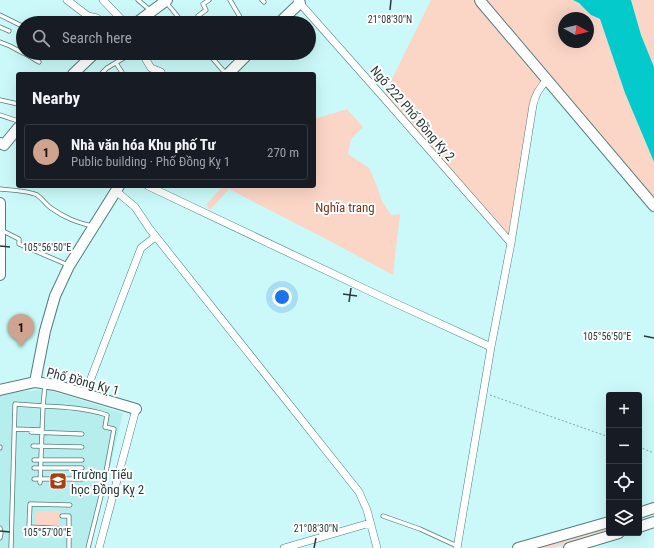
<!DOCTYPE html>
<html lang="en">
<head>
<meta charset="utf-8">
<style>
	body { margin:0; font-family:"Roboto Condensed",sans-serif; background:#242831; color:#f1f3f6 }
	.controls { position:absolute; right:12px; bottom:12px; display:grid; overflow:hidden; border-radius:4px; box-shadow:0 4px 16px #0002 }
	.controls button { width:36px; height:36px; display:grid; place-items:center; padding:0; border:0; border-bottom:1px solid #363941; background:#171b24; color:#f1f3f6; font:20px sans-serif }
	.compass { position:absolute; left:558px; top:12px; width:36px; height:36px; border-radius:50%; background:#171b24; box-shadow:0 4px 16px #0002; rotate:98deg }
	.you { position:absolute; left:282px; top:297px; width:14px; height:14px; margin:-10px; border:3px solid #fff; border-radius:50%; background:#1a73e8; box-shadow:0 0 0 6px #1a73e833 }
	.badge { display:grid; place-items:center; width:26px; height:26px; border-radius:50%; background:#cfa38e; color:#111; font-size:13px; font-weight:700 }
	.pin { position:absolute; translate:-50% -33px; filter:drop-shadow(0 1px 2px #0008) }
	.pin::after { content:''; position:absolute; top:21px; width:14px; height:12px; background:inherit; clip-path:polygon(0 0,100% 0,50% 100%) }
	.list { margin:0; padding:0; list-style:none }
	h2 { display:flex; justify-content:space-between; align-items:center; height:52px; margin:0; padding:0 16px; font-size:17px }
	h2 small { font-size:13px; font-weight:400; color:#9ea1a6 }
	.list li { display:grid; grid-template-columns:26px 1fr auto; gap:12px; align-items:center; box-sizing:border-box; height:56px; margin:0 8px 8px; padding:0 8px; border:1px solid #363941; border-radius:4px }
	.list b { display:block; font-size:15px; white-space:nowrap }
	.list p { margin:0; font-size:13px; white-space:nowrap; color:#9ea1a6 }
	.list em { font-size:13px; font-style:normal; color:#9ea1a6 }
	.icon { flex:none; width:22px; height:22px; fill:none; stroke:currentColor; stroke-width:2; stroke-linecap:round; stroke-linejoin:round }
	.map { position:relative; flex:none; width:654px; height:548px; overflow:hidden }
	.search { position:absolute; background:#171b24; box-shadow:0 4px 16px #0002; left:16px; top:16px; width:300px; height:44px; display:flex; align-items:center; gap:10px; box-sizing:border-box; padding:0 14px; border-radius:22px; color:#9ea1a6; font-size:15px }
	.panel { position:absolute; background:#171b24; box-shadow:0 4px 16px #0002; left:16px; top:72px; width:300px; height:116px; border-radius:4px }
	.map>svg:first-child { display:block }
	.built { fill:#b6eded }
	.green { fill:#fbd6c7; fill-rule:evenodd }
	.water { fill:#05cacc }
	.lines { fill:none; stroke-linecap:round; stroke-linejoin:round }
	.lane-casing { stroke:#527d7d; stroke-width:5 }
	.street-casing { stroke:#527d7d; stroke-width:8 }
	.secondary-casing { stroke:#527d7d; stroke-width:12 }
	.path { stroke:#83a5a5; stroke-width:1; stroke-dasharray:2 2; stroke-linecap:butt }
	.lane { stroke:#fff; stroke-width:3.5 }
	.street { stroke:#fff; stroke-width:7 }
	.secondary { stroke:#fff; stroke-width:10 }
	.ticks { fill:none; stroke:#283a3a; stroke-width:1.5 }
	.labels { text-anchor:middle; stroke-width:4; stroke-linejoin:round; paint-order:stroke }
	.street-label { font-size:13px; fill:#283a3a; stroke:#fff }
	.park-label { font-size:13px; fill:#75371d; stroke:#fff }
	.poi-label { font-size:13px; fill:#283a3a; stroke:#fff; text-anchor:start }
	.ticks-label { font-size:10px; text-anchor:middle; fill:#283a3a; stroke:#fff; stroke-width:4; stroke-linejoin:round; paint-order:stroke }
</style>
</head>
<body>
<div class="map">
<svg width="654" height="548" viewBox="0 0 654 548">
	<rect width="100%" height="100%" fill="#cbf9f9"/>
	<path class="built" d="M42 390H48L123 413 90 548H0V396L12 392Z"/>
	<path class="green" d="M431 0H573L579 3 591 15 600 19 625 93 654 162V206L547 80 534 99 511 243 383 97ZM564 18H588V42H564Z
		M631 0H654V67L641 35Z
		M347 109 363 127 351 139 348 154 369 168 377 186 382 201 391 215 400 214 393 275 326 239 229 189 210 210 206 205 223 186H314V119Z
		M36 511H60V525H36Z
		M609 527V531L552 548H537Z"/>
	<path class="water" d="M573 0H631L641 35 654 67V162L625 93 600 19 591 15 579 3Z"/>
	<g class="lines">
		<g class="lane-casing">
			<path id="lane" d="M138 0 151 11
				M230 0 240 17
				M262 0 264 2
				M166 2 183 23
				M0 15 22 26
				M198 16 206 10 203 4 209 0
				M0 27 9 31
				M0 42 10 46 23 53
				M24 53 39 62
				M208 53 226 74
				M116 63 123 74
				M101 74 107 68 132 53
				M0 100 18 104
				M0 115 18 121
				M0 189C9 190 30 191 37 195 43 199 46 205 51 208 65 218 76 222 92 226
				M1 230 19 239V244L68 265
				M15 429 42 430
				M31 432 82 434
				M33 446 82 447
				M0 447V448
				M34 460H82
				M34 468H82
				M34 479H82
				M40 483 43 406C65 407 86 408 107 415L105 427 114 429 103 488 88 548
				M62 516H69V548
				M383 516 420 529 457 546
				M0 528 1 533 0 538
				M69 529 29 527 30 504 70 505
				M11 548 15 404 43 406 45 385"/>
		</g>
		<g class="street-casing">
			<path id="street" d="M67 0 88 16 97 18 102 23
				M103 0 125 23
				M297 0 383 97 511 243
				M142 53 151 68 161 72 162 74
				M148 186 382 297 491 347
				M116 191 135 207 149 228 359 492 367 510 377 548
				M85 394 141 248 155 237
				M99 548 136 409
				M284 548 370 523
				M457 548 491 347 511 243 533 105C535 95 540 87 547 80"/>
		</g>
		<g class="secondary-casing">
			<path id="secondary" d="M480 0 481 2 654 206
				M136 23 167 0
				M279 23 300 3
				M73 74 95 53
				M228 74 249 53
				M0 143 4 145 18 128
				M0 203V275
				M35 382 45 331 55 296 69 266 119 186
				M0 390 35 382 55 385 136 409
				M639 513 654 508
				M639 527 654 522
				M518 548 609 522
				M569 548 619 533"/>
		</g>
		<path class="path" d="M490 395 609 437
			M639 447 654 453"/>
		<use href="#lane" class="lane"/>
		<use href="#street" class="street"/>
		<use href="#secondary" class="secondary"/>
	</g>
	<path class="ticks" d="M390 10 391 0M0 246 10 247M343 294 357 296M349 302 351 288M644 336 654 338M0 531 10 532M314 548 316 538"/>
	<defs>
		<g id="school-square" transform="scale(0.9)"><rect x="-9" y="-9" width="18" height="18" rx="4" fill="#a5410f" stroke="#fff"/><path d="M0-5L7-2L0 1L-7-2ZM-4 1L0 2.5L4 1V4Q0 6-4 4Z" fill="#fff"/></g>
	</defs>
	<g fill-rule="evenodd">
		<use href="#school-square" x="58" y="481"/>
	</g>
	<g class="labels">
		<g class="street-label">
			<text transform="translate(413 113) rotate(49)" y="5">Ngõ 222 Phố Đồng Kỵ 2</text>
			<text transform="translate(83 381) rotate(15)" y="5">Phố Đồng Kỵ 1</text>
		</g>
		<g class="park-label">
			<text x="345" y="212">Nghĩa trang</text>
		</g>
		<g class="poi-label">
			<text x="71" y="479">Trường Tiểu<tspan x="71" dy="15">học Đồng Kỵ 2</tspan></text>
		</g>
	</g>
	<g class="ticks-label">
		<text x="390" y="23">21°08'30"N</text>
		<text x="47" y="251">105°56'50"E</text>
		<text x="607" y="340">105°56'50"E</text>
		<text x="316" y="532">21°08'30"N</text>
		<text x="47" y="536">105°57'00"E</text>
	</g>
</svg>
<div class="controls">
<button>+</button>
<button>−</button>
<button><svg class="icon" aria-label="locate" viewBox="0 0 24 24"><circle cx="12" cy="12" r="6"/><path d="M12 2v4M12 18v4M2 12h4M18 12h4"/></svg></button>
<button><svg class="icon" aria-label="layers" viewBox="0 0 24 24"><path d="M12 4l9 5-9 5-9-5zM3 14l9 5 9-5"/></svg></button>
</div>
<svg class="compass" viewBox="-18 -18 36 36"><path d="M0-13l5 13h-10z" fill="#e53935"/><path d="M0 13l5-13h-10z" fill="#9ea1a6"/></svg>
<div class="you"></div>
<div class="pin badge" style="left:21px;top:347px">1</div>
<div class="search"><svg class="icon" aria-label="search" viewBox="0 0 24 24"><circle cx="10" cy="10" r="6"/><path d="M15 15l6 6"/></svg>Search here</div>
<section class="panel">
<h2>Nearby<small></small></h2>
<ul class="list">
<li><span class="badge">1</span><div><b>Nhà văn hóa Khu phố Tư</b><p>Public building · Phố Đồng Kỵ 1</p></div><em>270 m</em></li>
</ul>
</section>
</div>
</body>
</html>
